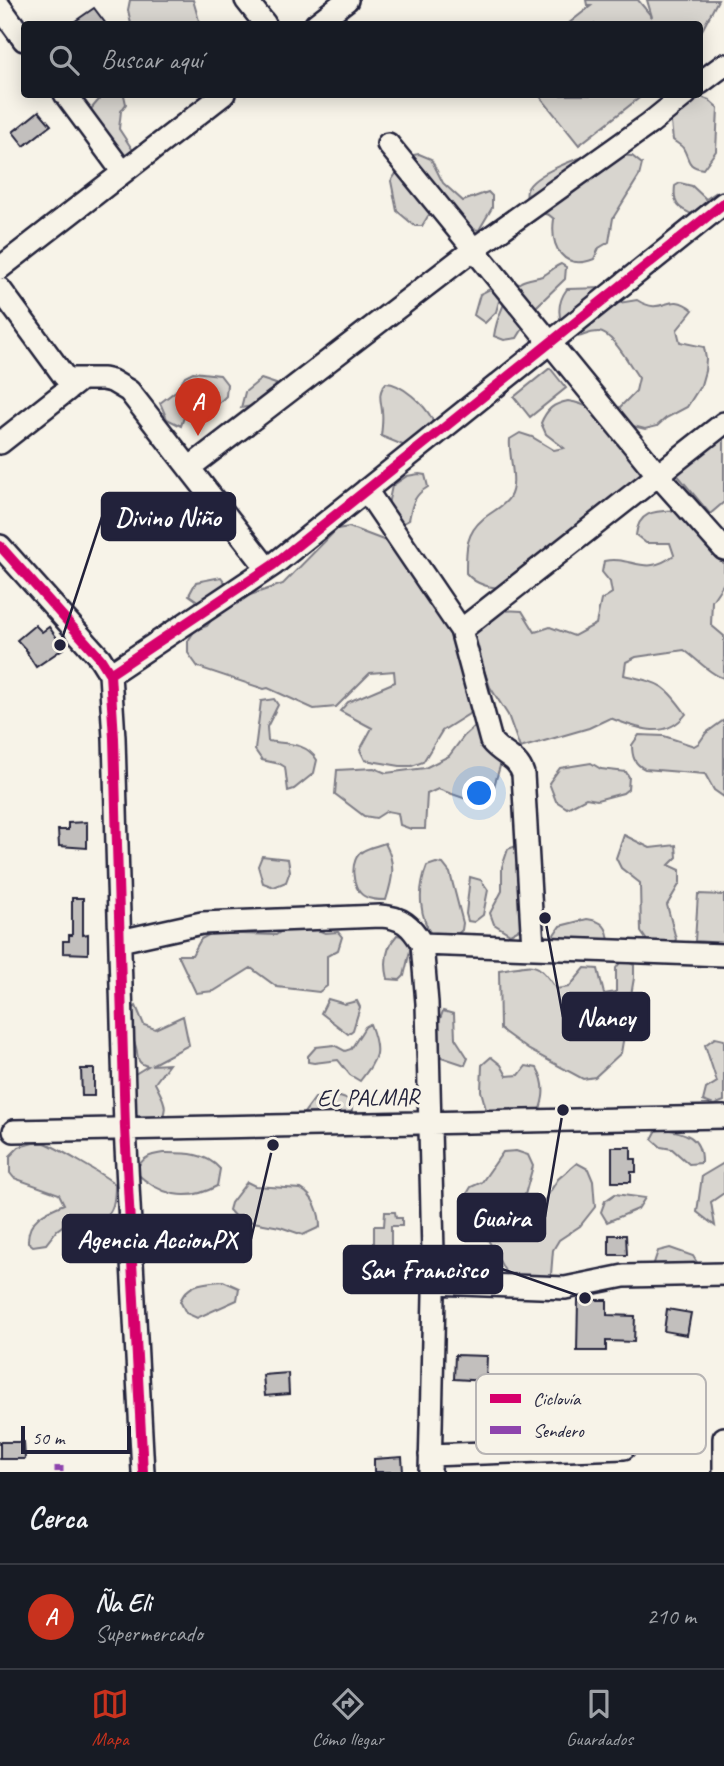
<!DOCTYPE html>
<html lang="es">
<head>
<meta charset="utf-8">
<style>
	body { margin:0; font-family:Caveat,sans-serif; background:#242831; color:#f1f3f6 }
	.scale { position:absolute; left:21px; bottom:18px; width:110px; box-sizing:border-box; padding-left:7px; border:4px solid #22223b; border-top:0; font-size:19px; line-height:24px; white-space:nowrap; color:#22223b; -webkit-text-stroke:5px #f7f3e8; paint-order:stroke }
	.you { position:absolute; left:480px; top:794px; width:24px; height:24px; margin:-18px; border:5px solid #fff; border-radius:50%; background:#1a73e8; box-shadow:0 0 0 10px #1a73e833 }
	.badge { display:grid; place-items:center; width:46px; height:46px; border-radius:50%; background:#c8321e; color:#fff; font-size:23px; font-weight:700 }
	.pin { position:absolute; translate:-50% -58px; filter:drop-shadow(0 2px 4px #0008) }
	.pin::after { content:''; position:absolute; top:37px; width:24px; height:21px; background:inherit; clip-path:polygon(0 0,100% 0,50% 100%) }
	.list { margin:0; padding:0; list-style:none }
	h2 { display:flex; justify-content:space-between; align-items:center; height:91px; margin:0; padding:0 28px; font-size:30px }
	h2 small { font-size:23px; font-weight:400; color:#9ea1a6 }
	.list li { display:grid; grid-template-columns:46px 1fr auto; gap:21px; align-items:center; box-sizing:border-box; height:105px; padding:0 28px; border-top:2px solid #363941 }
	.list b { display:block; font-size:26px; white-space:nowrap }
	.list p { margin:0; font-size:23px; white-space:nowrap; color:#9ea1a6 }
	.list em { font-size:23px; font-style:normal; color:#9ea1a6 }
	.icon { flex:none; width:38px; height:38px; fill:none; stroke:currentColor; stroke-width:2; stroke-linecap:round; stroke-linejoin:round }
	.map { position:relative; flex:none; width:724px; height:1472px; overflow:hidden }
	.search { position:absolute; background:#171b24; box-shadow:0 4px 18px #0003; left:21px; right:21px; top:21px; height:77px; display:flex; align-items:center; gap:18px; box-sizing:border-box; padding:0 24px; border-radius:7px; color:#9ea1a6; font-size:26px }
	.sheet { height:196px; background:#171b24 }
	nav { display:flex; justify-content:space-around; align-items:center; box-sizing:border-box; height:98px; border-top:2px solid #363941; background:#171b24; font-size:19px; color:#9ea1a6 }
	nav a { display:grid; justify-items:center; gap:4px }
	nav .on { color:#c8321e }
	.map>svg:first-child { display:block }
	.green { fill:#d8d5cf; stroke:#7d7c85; stroke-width:2 }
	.building { fill:#c2bfbd; stroke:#22223b; stroke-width:2 }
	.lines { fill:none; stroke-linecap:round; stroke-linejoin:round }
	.minor-casing { stroke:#22223b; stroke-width:26 }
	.minor { stroke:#f7f3e8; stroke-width:21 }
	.quiet { stroke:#8e44ad; stroke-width:9; stroke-dasharray:18 9; stroke-linecap:butt }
	.cycleway-casing { stroke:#f7f3e8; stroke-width:15 }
	.cycleway { stroke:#d6006c; stroke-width:10 }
	.labels { text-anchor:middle; stroke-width:6; stroke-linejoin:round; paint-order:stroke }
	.street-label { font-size:24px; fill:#22223b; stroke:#f7f3e8 }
	.key { fill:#f7f3e8; stroke:#b7b4b4; stroke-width:2 }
	.key-label { font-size:19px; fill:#22223b }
	.leader { fill:none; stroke:#22223b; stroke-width:2.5 }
	.callout-dot { fill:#22223b; stroke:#f7f3e8; stroke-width:2.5 }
	.callout { fill:#22223b; stroke:#22223b; stroke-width:2.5 }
	.callout-label { font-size:26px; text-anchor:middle; font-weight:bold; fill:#fff }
</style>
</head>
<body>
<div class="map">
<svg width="724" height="1472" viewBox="0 0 724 1472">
	<rect width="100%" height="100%" fill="#f7f3e8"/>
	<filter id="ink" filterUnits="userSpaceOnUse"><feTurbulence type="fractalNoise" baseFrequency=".0143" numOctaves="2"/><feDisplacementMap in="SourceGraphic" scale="14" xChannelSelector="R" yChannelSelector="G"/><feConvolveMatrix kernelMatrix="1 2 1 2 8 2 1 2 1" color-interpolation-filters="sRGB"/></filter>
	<g filter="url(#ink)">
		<path class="green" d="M130 0H193L200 24H131L128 10Z
			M586 0H638L652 17 647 0H718L700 34V24H568L592 5H587Z
			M103 95H124L126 104 121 111 119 129 136 155 126 159 89 120 91 109Z
			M539 95H643L579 145Z
			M695 95 709 100 718 108 716 151 703 169C686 167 690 159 683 148 681 145 676 143 673 140L670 114Z
			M419 154 431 159 443 183 463 201 488 192 492 196V208L479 230 466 228 440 213 428 216 422 226H415L397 211 391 181 408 156Z
			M595 154 632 156 642 164 639 176 613 218 609 242 599 248 594 259C563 271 550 247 554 219L549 215 537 212 526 201C527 198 526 194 527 190 533 174 579 157 595 154Z
			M680 183 692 186 706 199 717 192 719 202 703 219C684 210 672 210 675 186Z
			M561 264 566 267 565 279 537 306 517 338 504 340 494 336C496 321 507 290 521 282 527 279 536 278 542 276 550 273 553 267 561 264Z
			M604 288 613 304 637 300C665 318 667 289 693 310L677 330 680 342 704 347 706 359 705 371 701 385 687 407 666 418 657 426 645 429 633 426 623 420 619 408 636 391 639 378C630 366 613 332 598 332 582 332 584 341 566 334 558 318 556 304 567 289Z
			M490 289 501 294 496 312 485 323 474 315 480 294Z
			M550 368 566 388 530 417 514 397Z
			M193 372 220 375 227 384 226 396 219 403 211 405 198 398 187 408 181 426 167 419 160 403 177 390 185 376Z
			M261 379 276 384 273 396 258 405 241 408 245 392Z
			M386 383C401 383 425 405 432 419 433 422 433 427 434 431L405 446 381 436C382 428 383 419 382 411 381 400 377 393 386 383Z
			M568 401C609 407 627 442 643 475L613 523 604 531 593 536 557 541 519 589C499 587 480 590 466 573 466 551 465 534 483 519 491 512 503 507 509 498 519 482 508 457 510 439L520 433 532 437 554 450 564 448 546 434 541 423C547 409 553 404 568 401Z
			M724 431V502L710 514 675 472Z
			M419 474 425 475 428 487C414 495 412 504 409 520L398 526 387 509 392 486 407 476Z
			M683 510 703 523 724 564V583L712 601 711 625 724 636V678C711 675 697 659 684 650L636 657 626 662 624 675C661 684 663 682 686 714 665 741 637 728 610 718L589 728 520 748 508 715 490 687 472 637C487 616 494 608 522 611L535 632 550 627 574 636 596 624 601 600 612 593 610 582 602 572 604 561C631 555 645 578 674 555L670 543H646L636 535C639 507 661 512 683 510Z
			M349 527 386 541 408 556 456 641 472 712 442 731 423 762 412 766H400L365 760 360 750 372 728 340 711 348 702 395 682 394 671 370 673 336 707 314 709 268 688 264 689 198 667 188 653V641L195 630 207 626 223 604 283 584 337 529Z
			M221 577 230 589 202 604 189 595 196 582Z
			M274 699 278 705 267 727 268 741C286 744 306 742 317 760L314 773 294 789 288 791 285 767 280 764 262 760 255 750 261 701Z
			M724 720V797L714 790 705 774 645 769C634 764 632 756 632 745L639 735 664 736 694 746 699 743 706 733Z
			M486 722 503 756 492 793 484 803 472 801 438 789 427 794 425 829H411L400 825 398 813 387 811 376 818 364 816 335 794 337 770 374 768 386 773 425 768 449 756 464 736 475 726Z
			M591 763 601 769 626 772 629 777 628 789 623 793 597 800 586 798 567 808 556 801 549 783 560 768Z
			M624 835 650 848 676 845 677 857 669 865 680 870V883L667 905 676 939 671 950 648 942 641 932 640 883 621 868 616 858Z
			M385 843C396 864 393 878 386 900 378 900 370 900 364 896 351 888 349 858 363 851 369 847 378 846 385 843Z
			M516 846 522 849 535 894 521 928 510 934 494 924 490 913 502 891V867L508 849Z
			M262 856 288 859 290 871 286 882 274 887 263 883 258 866Z
			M436 863 443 864 450 873 463 923 462 930 452 939H434C419 917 417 891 427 866Z
			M470 877 481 880 488 890 483 915 474 922 468 921 466 914Z
			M698 894 724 895V943L695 941Z
			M587 919C603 921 608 927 609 942L562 944 553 936 560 926Z
			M296 921 325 933 338 932 342 937 338 950 327 956V986L319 992 277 987 251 968 214 991 196 993 178 955H192L201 939 212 933 276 935Z
			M397 935 413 938 404 976 400 980 388 979C384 963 386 947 397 935Z
			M623 959 634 965V978L621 1053 595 1077 583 1079 529 1050 500 1029 499 970C534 965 536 958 556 989L569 987 585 968 598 969 604 994 616 992V968Z
			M328 999 345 1004 357 1001 360 1007 353 1030 348 1034 321 1013Z
			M136 1006 144 1025 155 1029 183 1016 189 1045 151 1065 169 1064 155 1083C167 1107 169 1107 155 1132L144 1134 117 1085 148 1066C133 1063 140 1053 134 1042 132 1038 124 1033 120 1029L122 1017Z
			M443 1011 454 1014 455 1038 468 1058 465 1065 441 1057C432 1039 436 1029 443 1011Z
			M370 1024C381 1052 378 1058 360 1081L350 1075 338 1060 314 1063 308 1062V1056L316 1047 334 1045 345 1051 351 1049 365 1027Z
			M715 1038 724 1040V1101L714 1105 703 1101 706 1089 717 1082 705 1045Z
			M491 1057 501 1065 507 1076 519 1075 526 1066 537 1068C549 1088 542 1106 534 1125L487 1113 481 1091 482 1065Z
			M340 1097 352 1101V1119L307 1125 304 1113 315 1098Z
			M658 1128C681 1132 702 1133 701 1163L689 1164 672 1149 661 1147 652 1139Z
			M33 1143C37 1143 41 1143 45 1143 54 1146 107 1177 115 1184 115 1221 105 1221 72 1219L57 1230 46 1244 33 1246 28 1242C27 1219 46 1211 64 1204L59 1194 14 1178 10 1173V1156L19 1147Z
			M516 1151 528 1155 533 1166 523 1202 539 1209 558 1179 577 1163 588 1169 593 1181 595 1207 580 1226 559 1240 553 1250 551 1275 542 1283 508 1277 485 1234 482 1211 475 1201 465 1197 471 1187 482 1182 503 1152Z
			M163 1153C184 1153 206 1152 220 1169L217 1186C186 1203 160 1195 135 1172 142 1158 148 1155 163 1153Z
			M724 1163V1193L711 1202 715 1226 697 1212 702 1176Z
			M247 1182 255 1186 301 1189C314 1196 320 1213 320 1227L303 1235 280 1227 237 1219 229 1210 231 1203Z
			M615 1194 645 1198 638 1209 607 1222 601 1212 605 1201Z
			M385 1212H395L396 1218H402V1226H391V1248H374V1226H384Z
			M670 1248 693 1256 702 1271 656 1268 654 1263 658 1251Z
			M223 1281 239 1288 237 1300 197 1318 186 1313 180 1301C189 1282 204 1283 223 1281Z"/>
		<path class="building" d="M94 8 106 24H71Z
			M39 111 51 125 24 146 13 132Z
			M35 625 42 632 49 627 64 648 36 667 27 653 28 652 17 640Z
			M87 822V848L59 846 58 830H68V823Z
			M72 898H83V935L88 934V954L63 953V941H69V935H72Z
			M81 1069H94V1096H82Z
			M612 1147H631V1159H636V1172H631V1182H612Z
			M609 1235H626L627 1255H609Z
			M578 1300H607V1315L635 1316 634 1342 606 1341V1351H577Z
			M667 1309 691 1313 687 1335 664 1331Z
			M455 1355 487 1356 486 1381 454 1379Z
			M288 1373 289 1394 265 1396 263 1375Z
			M0 1442H24L25 1459H0Z
			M402 1457 403 1472H374V1459Z"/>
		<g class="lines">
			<g class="minor-casing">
				<path id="minor" d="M246 0 265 24
					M0 7 24 40
					M316 24 347 0
					M700 83 724 65
					M65 94 122 171
					M388 144 658 475 724 549
					M0 268 224 94
					M0 289 64 376 70 379H103L112 381 129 391 267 568
					M0 443 80 380
					M189 468 474 249 649 124 686 94
					M366 490 461 630 491 741C502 755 518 757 523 774L533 947
					M0 546 100 658 110 674 114 738 125 1128 143 1472
					M461 630 724 423
					M110 674 273 565 724 203
					M120 941 202 923 380 916C402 917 411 925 422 944L724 955
					M422 944 427 1003 434 1295 430 1472
					M14 1131 724 1117
					M434 1283 565 1288 624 1276 724 1274
					M430 1455 624 1448
					M724 1472V1438"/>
			</g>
			<use href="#minor" class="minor"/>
			<path class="quiet" d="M59 1472V1466"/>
			<g class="cycleway-casing">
				<path id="cycleway" d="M0 546 100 658 110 674 114 738 125 1128 143 1472
					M110 674 273 565 724 203"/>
			</g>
			<use href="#cycleway" class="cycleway"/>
		</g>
	</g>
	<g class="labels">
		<g class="street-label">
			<text transform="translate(368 1097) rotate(-1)" y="8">EL PALMAR</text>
		</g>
	</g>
	<rect x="476" y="1374" width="230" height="80" rx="10" class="key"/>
	<rect x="490" y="1394" width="31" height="9" fill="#d6006c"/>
	<rect x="490" y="1426" width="31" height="8" fill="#8e44ad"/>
	<g class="key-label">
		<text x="533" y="1405">Ciclovía</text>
		<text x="533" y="1437">Sendero</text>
	</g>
	<path class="leader" d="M60 645L102 517M545 918L563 1017M563 1110L545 1217M273 1145L251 1239M585 1298L502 1269"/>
	<g class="callout-dot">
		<circle cx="60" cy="645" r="7"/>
		<circle cx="545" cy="918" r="7"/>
		<circle cx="563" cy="1110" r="7"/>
		<circle cx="273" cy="1145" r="7"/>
		<circle cx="585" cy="1298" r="7"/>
	</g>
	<g class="callout">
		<rect x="102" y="493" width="133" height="47" rx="7"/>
		<rect x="563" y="993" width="86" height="47" rx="7"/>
		<rect x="458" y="1194" width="87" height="47" rx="7"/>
		<rect x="63" y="1215" width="188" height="47" rx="7"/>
		<rect x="344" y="1246" width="158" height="47" rx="7"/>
	</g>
	<g class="callout-label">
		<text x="168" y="526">Divino Niño</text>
		<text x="606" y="1026">Nancy</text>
		<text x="501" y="1226">Guaira</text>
		<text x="157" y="1248">Agencia AccionPX</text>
		<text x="423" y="1278">San Francisco</text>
	</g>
</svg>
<div class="scale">50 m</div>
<div class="you"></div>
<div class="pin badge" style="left:198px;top:436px">A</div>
<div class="search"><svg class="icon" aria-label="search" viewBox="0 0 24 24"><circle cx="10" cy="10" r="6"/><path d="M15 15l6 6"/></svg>Buscar aquí</div>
</div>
<section class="sheet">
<h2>Cerca<small></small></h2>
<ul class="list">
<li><span class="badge">A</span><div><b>Ña Eli</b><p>Supermercado</p></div><em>210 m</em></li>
</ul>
</section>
<nav>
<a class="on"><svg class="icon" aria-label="map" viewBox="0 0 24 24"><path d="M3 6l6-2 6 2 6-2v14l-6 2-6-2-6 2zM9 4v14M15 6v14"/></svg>Mapa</a>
<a><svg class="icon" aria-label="directions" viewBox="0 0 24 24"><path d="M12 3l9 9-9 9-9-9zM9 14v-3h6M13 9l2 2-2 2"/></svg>Cómo llegar</a>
<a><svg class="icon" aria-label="saved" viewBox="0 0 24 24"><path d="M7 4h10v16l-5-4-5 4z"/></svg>Guardados</a>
</nav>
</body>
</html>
